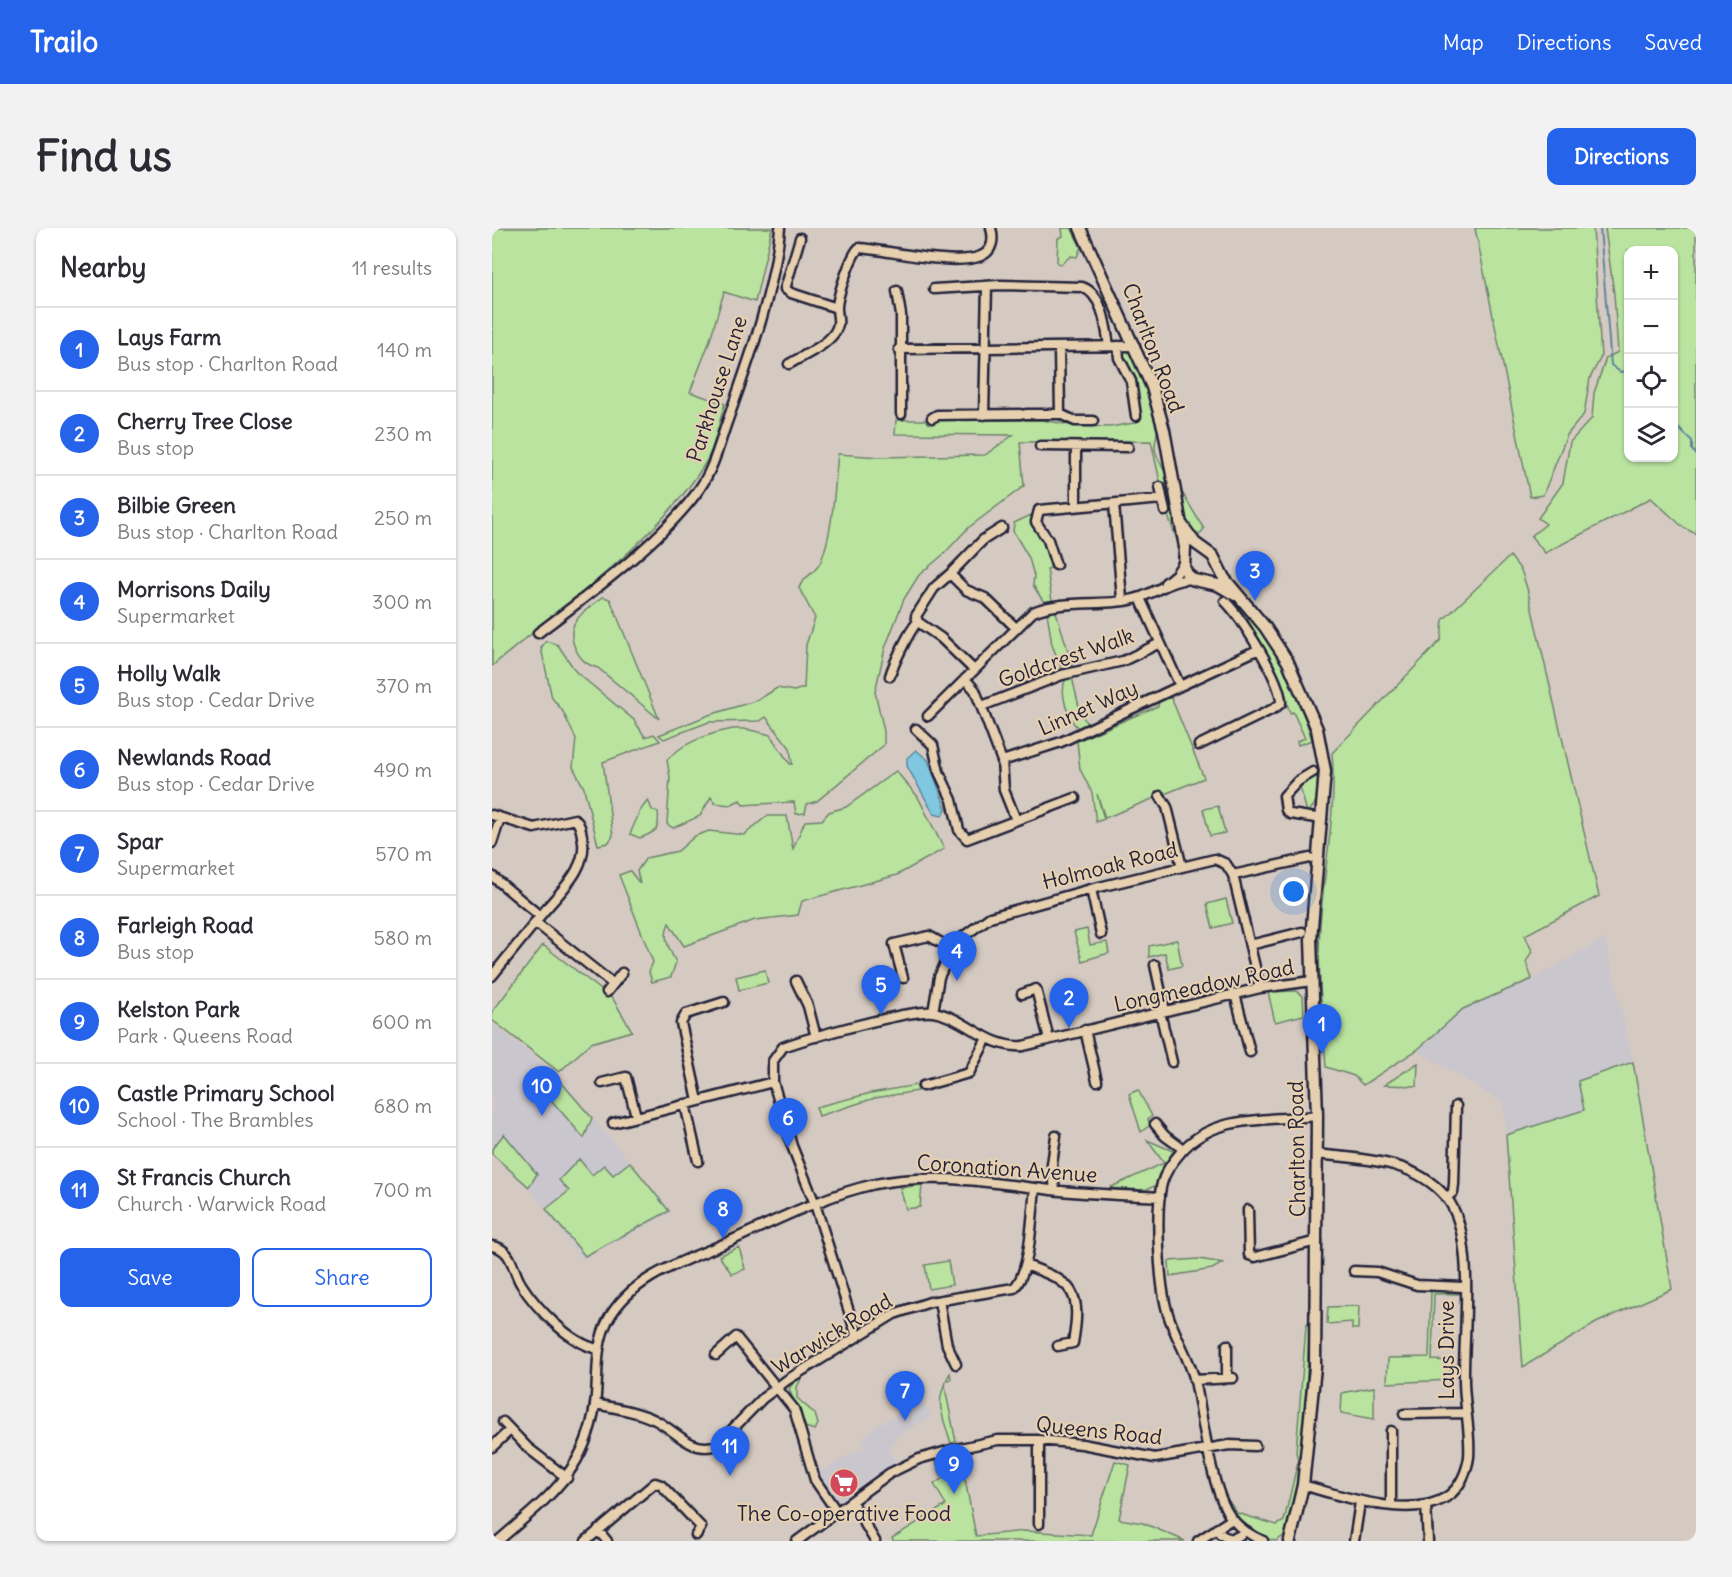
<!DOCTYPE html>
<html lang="en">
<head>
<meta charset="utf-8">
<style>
	body { margin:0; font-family:Delius,sans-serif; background:#f2f2f3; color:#2b2b33 }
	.controls { position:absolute; right:18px; top:18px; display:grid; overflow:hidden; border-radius:12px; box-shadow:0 2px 4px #0004 }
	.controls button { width:54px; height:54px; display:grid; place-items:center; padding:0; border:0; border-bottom:2px solid #e1e1e2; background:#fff; color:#2b2b33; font:30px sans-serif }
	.you { position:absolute; left:802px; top:664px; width:21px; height:21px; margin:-15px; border:4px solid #fff; border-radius:50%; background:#1a73e8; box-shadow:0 0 0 9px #1a73e833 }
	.badge { display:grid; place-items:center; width:39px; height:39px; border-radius:50%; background:#2563eb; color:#fff; font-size:20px; font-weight:700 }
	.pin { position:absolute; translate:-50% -50px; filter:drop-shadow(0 2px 3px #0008) }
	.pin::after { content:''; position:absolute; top:32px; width:21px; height:18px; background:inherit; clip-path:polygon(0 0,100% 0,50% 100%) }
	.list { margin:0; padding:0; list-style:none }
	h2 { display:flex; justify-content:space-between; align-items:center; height:78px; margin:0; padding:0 24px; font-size:26px }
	h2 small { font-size:20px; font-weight:400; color:#7c7c81 }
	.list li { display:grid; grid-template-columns:39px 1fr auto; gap:18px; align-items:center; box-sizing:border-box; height:84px; padding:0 24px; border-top:2px solid #e1e1e2 }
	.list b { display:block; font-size:22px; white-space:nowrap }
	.list p { margin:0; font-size:20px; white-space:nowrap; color:#7c7c81 }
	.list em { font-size:20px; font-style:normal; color:#7c7c81 }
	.actions { display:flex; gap:12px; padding:18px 24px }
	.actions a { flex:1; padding:14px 0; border:2px solid #2563eb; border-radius:12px; text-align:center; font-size:21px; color:#2563eb }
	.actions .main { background:#2563eb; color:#fff }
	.icon { flex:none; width:33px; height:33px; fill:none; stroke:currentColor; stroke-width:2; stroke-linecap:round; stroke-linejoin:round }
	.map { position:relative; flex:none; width:1204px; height:1313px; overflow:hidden; border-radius:12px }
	header { display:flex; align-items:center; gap:36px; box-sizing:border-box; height:84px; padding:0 30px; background:#2563eb; color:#fff }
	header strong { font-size:28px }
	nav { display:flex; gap:33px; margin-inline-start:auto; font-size:21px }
	.intro { display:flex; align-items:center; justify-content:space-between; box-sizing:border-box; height:144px; padding:0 36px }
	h1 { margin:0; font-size:42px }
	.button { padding:15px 27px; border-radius:12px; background:#2563eb; color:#fff; font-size:21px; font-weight:700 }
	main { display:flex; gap:36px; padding:0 36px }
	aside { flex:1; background:#fff; border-radius:12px; box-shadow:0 2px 4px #0004 }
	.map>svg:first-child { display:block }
	.built { fill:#c9c6ce }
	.green { fill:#b9e39f; stroke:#6e826d; stroke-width:1.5; fill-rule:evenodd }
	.water { fill:#7fc8e0; stroke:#5a869e; stroke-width:1.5 }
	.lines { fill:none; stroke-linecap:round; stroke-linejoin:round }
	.stream { stroke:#5a869e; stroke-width:2 }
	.minor-casing { stroke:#22223b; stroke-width:13 }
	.tertiary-casing { stroke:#22223b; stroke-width:15 }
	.minor { stroke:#e6d0af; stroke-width:8 }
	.tertiary { stroke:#e6d0af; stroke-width:10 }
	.labels { text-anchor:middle; stroke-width:4.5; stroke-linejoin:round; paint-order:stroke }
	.street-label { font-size:21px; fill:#22223b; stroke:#e6d0af }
	.poi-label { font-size:21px; fill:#22223b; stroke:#e6d0af }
</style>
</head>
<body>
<header>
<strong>Trailo</strong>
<nav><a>Map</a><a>Directions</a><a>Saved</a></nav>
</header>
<div class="intro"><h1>Find us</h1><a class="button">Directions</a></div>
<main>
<aside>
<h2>Nearby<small>11 results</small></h2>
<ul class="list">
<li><span class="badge">1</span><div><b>Lays Farm</b><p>Bus stop · Charlton Road</p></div><em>140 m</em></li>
<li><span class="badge">2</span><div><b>Cherry Tree Close</b><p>Bus stop</p></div><em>230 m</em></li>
<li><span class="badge">3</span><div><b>Bilbie Green</b><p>Bus stop · Charlton Road</p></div><em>250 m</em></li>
<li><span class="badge">4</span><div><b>Morrisons Daily</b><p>Supermarket</p></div><em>300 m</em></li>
<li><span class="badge">5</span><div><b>Holly Walk</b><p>Bus stop · Cedar Drive</p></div><em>370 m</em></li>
<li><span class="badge">6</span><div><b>Newlands Road</b><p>Bus stop · Cedar Drive</p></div><em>490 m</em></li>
<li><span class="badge">7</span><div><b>Spar</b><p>Supermarket</p></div><em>570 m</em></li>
<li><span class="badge">8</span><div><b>Farleigh Road</b><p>Bus stop</p></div><em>580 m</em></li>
<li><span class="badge">9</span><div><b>Kelston Park</b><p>Park · Queens Road</p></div><em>600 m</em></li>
<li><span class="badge">10</span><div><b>Castle Primary School</b><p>School · The Brambles</p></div><em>680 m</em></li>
<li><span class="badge">11</span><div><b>St Francis Church</b><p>Church · Warwick Road</p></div><em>700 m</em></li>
</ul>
<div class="actions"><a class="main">Save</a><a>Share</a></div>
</aside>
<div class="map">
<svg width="1204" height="1313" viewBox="0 0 1204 1313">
	<rect width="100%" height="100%" fill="#d5cac1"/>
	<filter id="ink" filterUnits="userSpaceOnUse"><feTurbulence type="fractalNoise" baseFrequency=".0167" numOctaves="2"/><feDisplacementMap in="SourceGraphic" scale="12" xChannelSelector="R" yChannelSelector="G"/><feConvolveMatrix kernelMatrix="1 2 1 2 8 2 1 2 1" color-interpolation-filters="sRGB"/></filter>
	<g filter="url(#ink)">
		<path class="built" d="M1113 710 1141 834 1087 853 1092 882 1014 907 1011 875 925 822 971 781 1046 748Z
			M0 795 67 849 180 984 90 1031 39 963 0 927Z
			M431 1173 439 1189 403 1209 405 1214 396 1219 404 1235 354 1271 346 1274 340 1269 325 1246 364 1223 374 1220 370 1210 386 1197Z"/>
		<path class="green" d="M0 0H280L263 74 232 64 217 115 198 164 233 176C226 196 223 220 212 237 166 312 68 381 0 438Z
			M570 0H579L589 19 585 29 579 28 569 36 565 35 566 10 571 8Z
			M983 0H1101L1109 129 1098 150 1092 186 1075 207 1051 267 1038 269Z
			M1113 0H1204V306L1192 300 1159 270 1053 325 1039 308 1054 296 1046 290 1071 255 1078 214 1100 190 1102 165 1114 130 1126 124 1122 66ZM1136 22H1182V230H1136Z
			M632 121 639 125C650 149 664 177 665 204 665 210 662 215 663 222 665 231 671 238 674 247 680 270 680 292 686 315L675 285 659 213 528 214 532 258 476 300 452 326 427 347 412 371 393 420 383 464 392 503V517L325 573 315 576 313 585 304 586 302 574 251 577 248 572 238 577 223 575 219 569 208 588 181 600 175 596 178 549 175 532C190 515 218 505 241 501 253 499 267 504 278 507L298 536H300L298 520 274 489 268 493 217 494 172 511 167 507 217 487 266 472 285 460 302 463 312 460 314 417 323 390 307 360C311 348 324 346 329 333 342 300 342 260 346 226L387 229 493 227 521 207 403 206 404 192H550L584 198 618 199 642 195 647 188 629 123Z
			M685 256 712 301 703 312 696 303Z
			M539 287 544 303 553 314 559 340 555 341 560 373H551L541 357 542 348 537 330 521 303 522 295Z
			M1018 328 1029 342 1035 360 1107 668 1033 707 1040 723 1034 734 1040 751 971 781 925 822 871 857 862 848 834 839C831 792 825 745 828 698 832 639 845 583 840 525L949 412 951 392Z
			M733 368C784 400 804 460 820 512L806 517 805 513 813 510 801 484 798 485 786 448 757 394Z
			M111 369 118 371 167 491 106 440C95 437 89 432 84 422 71 395 91 384 111 369Z
			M555 384H564L581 439 570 441 560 417Z
			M54 413 66 417 84 444 142 492 153 509 162 506 168 513 111 534 121 608 116 615 106 617 92 560 81 539 84 511 70 482 60 470 49 420Z
			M580 449 588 483 595 496 586 500C575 490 567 464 574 450Z
			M679 469 712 550 613 590 605 566 612 591 604 594 600 565 588 541 585 513 666 478 667 474Z
			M404 543 426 569 452 621 405 647 310 673 306 687 263 692 192 718 177 695C170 709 177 721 184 734L179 749 160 754 157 744 161 734 127 647 138 643 148 656 145 643 154 630 186 623 203 608 217 603 252 607 275 588H295L301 621 313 593 330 592 337 584 354 579Z
			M825 545C825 559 828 577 815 584L808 559Z
			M156 572 160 582 166 584C168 602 164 604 148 610L138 606 148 583Z
			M726 578 733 605 718 608 711 581Z
			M734 671 740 695 721 700 715 676Z
			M595 701 598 717 615 714 617 725 590 733 582 704Z
			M685 712 690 738 677 741 673 725 657 729V718Z
			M51 717 121 771 140 803 99 815 67 844 0 792V784Z
			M273 742 276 755 247 762 244 749Z
			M804 763 811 768 812 787 783 794 776 764Z
			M1141 834 1180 1061 1104 1095 1031 1139 1014 907 1092 882 1086 853Z
			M926 835 925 858 892 857Z
			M68 853 100 890 92 910 54 866Z
			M424 857 426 863 383 870 327 888 324 879 379 865Z
			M646 862 660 888 656 891 658 897 649 904 637 866Z
			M12 906 45 946 37 959 0 926V921Z
			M655 912 681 923 663 958 653 962 617 960 672 935Z
			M87 931 100 947 112 937 121 947 138 934 177 983 93 1028 54 981 77 963 67 952Z
			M430 957 428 979 414 981 408 960Z
			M247 1019 253 1041 240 1046 227 1028Z
			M707 1031 731 1035 720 1041 678 1048 677 1033Z
			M456 1033 460 1057 437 1061 433 1037Z
			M939 1063H963L967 1066H942L940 1132 958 1133V1152L895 1155 896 1130 937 1129Z
			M867 1078 866 1101H860V1094L835 1096 836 1079Z
			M818 1091 813 1180 815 1183 811 1236 796 1305 784 1313C760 1307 744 1291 734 1269L745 1285 785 1297 792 1293 806 1233 804 1224 814 1099Z
			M458 1145 459 1151 454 1153 453 1160 464 1214 459 1215C450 1185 441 1175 458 1145Z
			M304 1151H309L305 1159V1170L323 1186 326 1196 323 1202 313 1199 297 1161Z
			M882 1159V1191L849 1185 850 1165Z
			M469 1231 484 1308 533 1303 599 1307 623 1233 638 1237 627 1291 651 1295 693 1313H401L400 1310 454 1277 442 1256 450 1251 444 1234Z"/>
		<path class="water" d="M424 522 436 532 452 575 454 581 450 588 442 586 415 538V530Z"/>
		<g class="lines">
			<path class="stream" d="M1108 0 1119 137 1128 144 1136 143
				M1182 196 1200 213V222L1204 226"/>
			<g class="minor-casing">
				<path id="minor" d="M308 10 293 61 299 65 345 80
					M442 61 508 57 590 59C611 66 614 99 617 118
					M405 63 409 87V186
					M626 118 627 130 639 153 644 188
					M567 120 568 186
					M407 121 643 118
					M297 136C312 127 333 119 343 104 348 96 346 90 345 82 344 71 359 27 367 20 397 22 462 39 489 28 501 23 502 11 499 0
					M534 186H568L583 193H601
					M492 187 495 58
					M440 190 445 187 528 186
					M548 218 636 219
					M584 219V278
					M668 259 673 283
					M622 276 630 371
					M564 337 556 312 544 294 547 282 670 271
					M458 346 491 312 510 300
					M673 355 684 346 692 334
					M46 405C95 368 174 310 208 260 221 241 227 218 234 197 255 138 283 62 288 0
					M482 442 449 410 426 394 424 388 442 360 458 346 474 362 493 370 524 400
					M398 448C401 437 419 399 426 394
					M473 451 483 462 510 533 512 562 524 592
					M688 458 765 422
					M490 478 570 447 631 433 668 415
					M436 488 541 384C574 370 617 380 649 369 666 363 683 349 702 352
					M424 501 441 517 447 544 460 572 467 602 475 611 583 570
					M707 517 783 480 789 475C789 452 749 389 733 373
					M510 533 569 514 688 458 648 370
					M821 544 806 553 792 568 794 582 798 586 830 591
					M668 568 675 579 690 639
					M0 587 42 600 83 591C88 596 89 601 90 608 98 640 67 664 48 688L0 648
					M0 615 8 590
					M741 647 818 630
					M599 661 609 706
					M43 694 121 756
					M758 717 810 704
					M663 737 673 783
					M0 748 47 690
					M411 750 402 716 437 708 460 721
					M304 753 316 778 324 809
					M115 764 130 745
					M530 766 544 761 557 811
					M743 766 758 824
					M441 784 447 749 460 721 468 711 498 689 599 661 723 631 734 636 741 647 768 760
					M668 784 680 834
					M593 802 605 853
					M110 855 134 849 144 888
					M431 858 477 845 495 810
					M206 873 189 795 194 786 232 774
					M193 876 206 933
					M121 895 281 854
					M663 896 673 908 691 921
					M563 962 560 936 564 908
					M954 970 961 964 962 956 964 878
					M756 982 757 1027 763 1029 825 1013
					M0 1018C21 1021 20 1042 29 1056 44 1080 79 1116 106 1121
					M533 1037C582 1054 590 1063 581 1115L566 1118
					M862 1043 885 1044 925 1057 972 1059
					M447 1073 455 1117 464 1136
					M365 1109 323 976 300 918 281 854V833L291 819C316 810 418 781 441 784 473 789 496 821 531 818L768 760 820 753
					M224 1127 244 1109 302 1181 323 1252 345 1284
					M735 1149V1117
					M702 1152 741 1150
					M103 1176C123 1180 144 1183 163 1192 185 1203 199 1226 225 1217L271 1170 295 1152 402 1086 438 1074 522 1060C539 1044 540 984 543 960
					M912 1186 973 1185
					M11 1194 36 1220 75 1250
					M899 1203V1276
					M0 1219 18 1202
					M811 1257C849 1268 920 1293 956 1268 968 1260 975 1243 977 1229 979 1204 972 1177 972 1152 971 1103 985 1007 954 969 922 931 870 931 824 926
					M360 1274 383 1313
					M934 1277 936 1313
					M547 1296V1212
					M724 1301C733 1313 743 1313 753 1303
					M106 1302 115 1313
					M6 1313C54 1271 93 1245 103 1177 107 1148 102 1119 116 1092 138 1051 186 1035 227 1018 277 996 329 968 383 956 441 944 501 955 559 962 595 966 632 967 668 969
					M94 1313 163 1255 169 1257 209 1299 204 1307
					M305 1313 398 1245 427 1231 459 1222 506 1212H547L590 1216 663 1230 737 1217 763 1218
					M706 1313 740 1291
					M771 1313C760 1308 749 1302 741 1292 719 1267 711 1188 703 1153 697 1129 683 1109 676 1086 667 1058 663 982 670 955 673 944 681 933 689 924 722 885 780 893 825 888
					M862 1313 868 1274"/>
			</g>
			<g class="tertiary-casing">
				<path id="tertiary" d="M588 0 660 159 672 202 693 319 692 339 695 346 702 352 726 357 743 367
					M688 294 703 315 721 328 732 350 773 399 796 434 825 501 833 543 819 711 825 888 823 1139 811 1257 798 1313"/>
			</g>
			<use href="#minor" class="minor"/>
			<use href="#tertiary" class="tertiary"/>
		</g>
	</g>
	<defs>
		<g id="supermarket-disc" transform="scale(1.5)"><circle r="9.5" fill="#d1495b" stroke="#e6d0af"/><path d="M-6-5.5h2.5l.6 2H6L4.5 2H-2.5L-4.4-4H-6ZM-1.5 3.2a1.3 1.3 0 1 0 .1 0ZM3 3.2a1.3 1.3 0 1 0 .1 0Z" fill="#fff"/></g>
	</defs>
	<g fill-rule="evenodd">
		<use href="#supermarket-disc" x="352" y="1255"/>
	</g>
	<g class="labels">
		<g class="street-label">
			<text transform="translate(661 120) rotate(69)" y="7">Charlton Road</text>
			<text transform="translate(225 161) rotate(-72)" y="7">Parkhouse Lane</text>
			<text transform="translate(574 430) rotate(-19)" y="7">Goldcrest Walk</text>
			<text transform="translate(596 480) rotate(-24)" y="7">Linnet Way</text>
			<text transform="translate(618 638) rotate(-14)" y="7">Holmoak Road</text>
			<text transform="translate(712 758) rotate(-12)" y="7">Longmeadow Road</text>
			<text transform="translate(805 921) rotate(-91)" y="7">Charlton Road</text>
			<text transform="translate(515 941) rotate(4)" y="7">Coronation Avenue</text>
			<text transform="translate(340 1106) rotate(-31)" y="7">Warwick Road</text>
			<text transform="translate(955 1122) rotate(-90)" y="7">Lays Drive</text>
			<text transform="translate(607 1203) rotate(6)" y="7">Queens Road</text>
		</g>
		<g class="poi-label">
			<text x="352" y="1293">The Co-operative Food</text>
		</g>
	</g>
</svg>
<div class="controls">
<button>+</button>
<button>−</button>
<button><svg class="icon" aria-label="locate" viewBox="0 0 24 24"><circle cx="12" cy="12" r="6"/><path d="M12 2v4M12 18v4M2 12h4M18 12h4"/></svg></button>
<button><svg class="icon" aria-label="layers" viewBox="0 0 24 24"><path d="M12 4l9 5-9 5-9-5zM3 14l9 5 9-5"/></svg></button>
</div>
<div class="you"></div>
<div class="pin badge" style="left:830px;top:826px">1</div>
<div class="pin badge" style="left:577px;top:800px">2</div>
<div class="pin badge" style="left:763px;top:373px">3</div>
<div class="pin badge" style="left:465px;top:753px">4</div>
<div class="pin badge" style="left:389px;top:787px">5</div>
<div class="pin badge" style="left:296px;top:920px">6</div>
<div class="pin badge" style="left:413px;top:1193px">7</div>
<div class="pin badge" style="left:231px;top:1011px">8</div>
<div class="pin badge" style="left:462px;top:1266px">9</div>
<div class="pin badge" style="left:50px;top:888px">10</div>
<div class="pin badge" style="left:238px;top:1248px">11</div>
</div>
</main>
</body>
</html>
